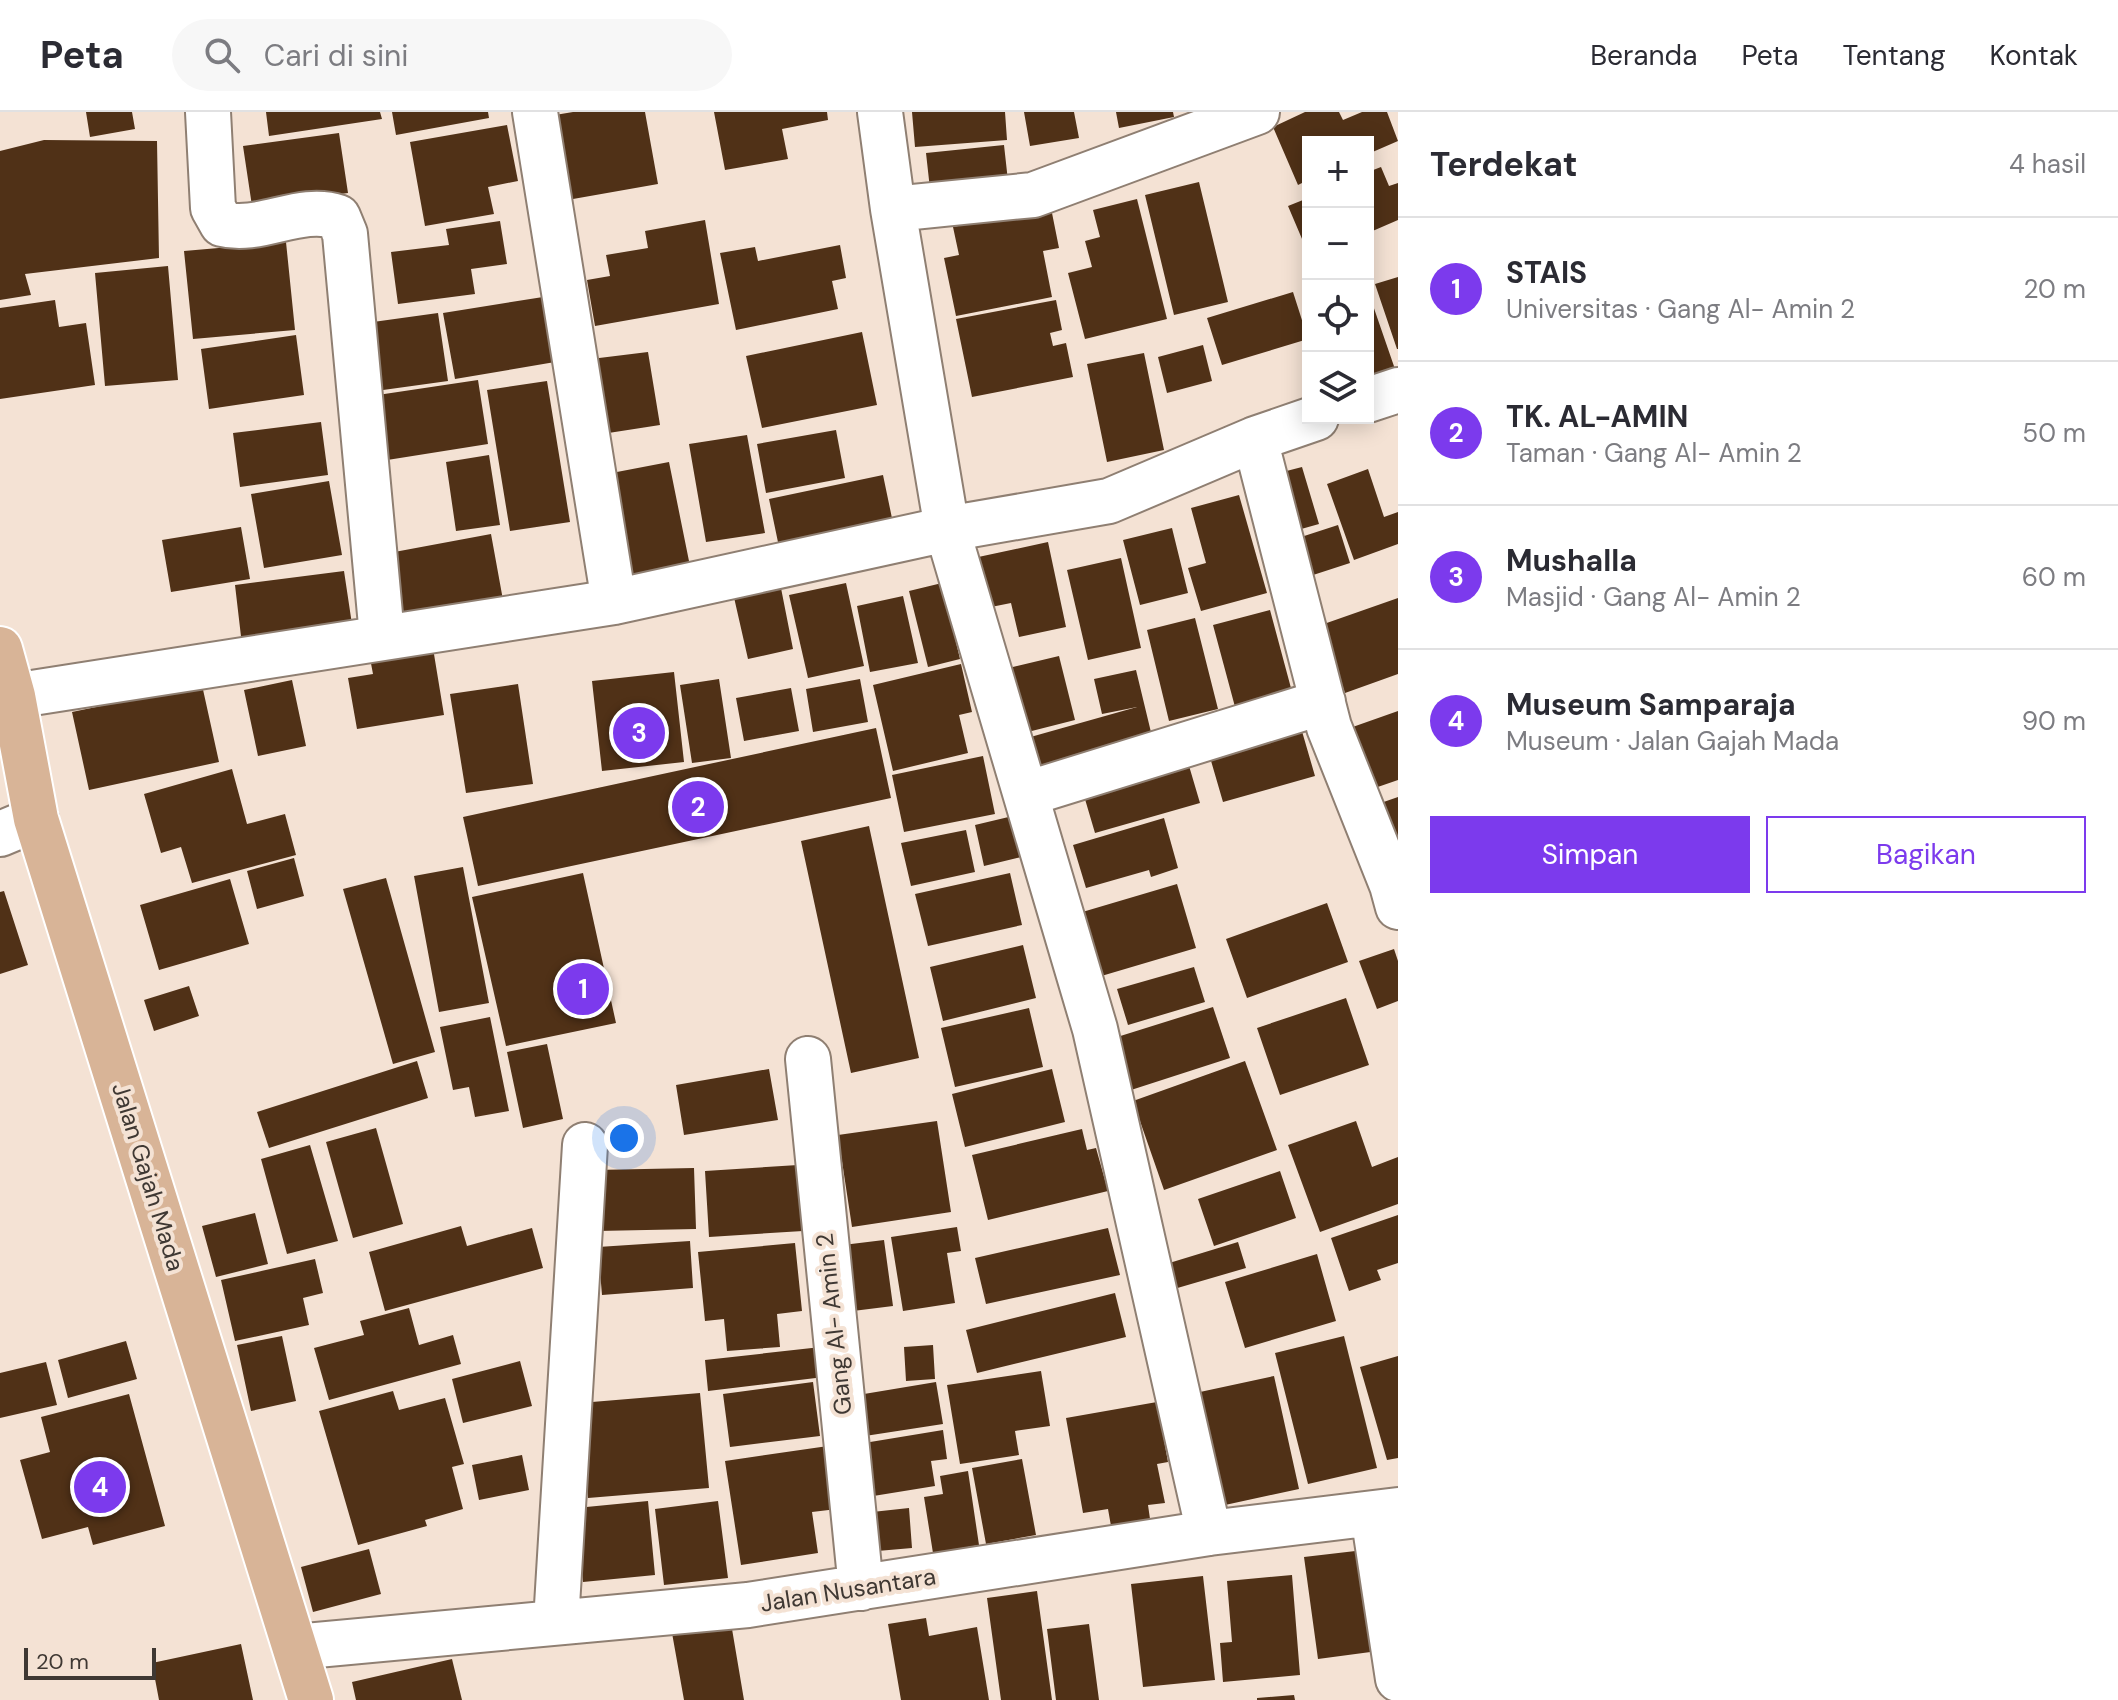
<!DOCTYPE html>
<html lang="id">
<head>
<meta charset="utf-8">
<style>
	body { margin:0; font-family:"DM Sans",sans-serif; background:#f7f7f7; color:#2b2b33 }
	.controls { position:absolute; right:24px; top:24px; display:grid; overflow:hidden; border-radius:0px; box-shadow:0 4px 20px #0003 }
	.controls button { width:72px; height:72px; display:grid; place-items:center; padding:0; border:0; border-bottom:2px solid #e1e1e2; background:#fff; color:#2b2b33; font:40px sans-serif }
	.scale { position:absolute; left:24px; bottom:20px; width:132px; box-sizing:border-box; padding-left:8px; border:4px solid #3f3833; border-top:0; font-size:22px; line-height:28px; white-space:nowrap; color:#3f3833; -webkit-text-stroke:6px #f4e2d4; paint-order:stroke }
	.you { position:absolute; left:624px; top:1026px; width:28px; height:28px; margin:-20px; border:6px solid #fff; border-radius:50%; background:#1a73e8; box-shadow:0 0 0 12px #1a73e833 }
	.badge { display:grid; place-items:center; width:52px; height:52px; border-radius:50%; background:#7c3aed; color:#fff; font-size:26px; font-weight:700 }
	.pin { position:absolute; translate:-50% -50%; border:4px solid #fff; box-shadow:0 2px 8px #0006 }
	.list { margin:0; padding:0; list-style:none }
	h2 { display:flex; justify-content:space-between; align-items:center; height:104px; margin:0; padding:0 32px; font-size:34px }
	h2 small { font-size:26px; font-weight:400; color:#7c7c81 }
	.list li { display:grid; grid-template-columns:52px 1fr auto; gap:24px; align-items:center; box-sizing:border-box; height:144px; padding:0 32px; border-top:2px solid #e1e1e2 }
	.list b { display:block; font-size:30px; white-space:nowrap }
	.list p { margin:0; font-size:26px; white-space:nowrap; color:#7c7c81 }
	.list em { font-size:26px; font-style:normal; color:#7c7c81 }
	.actions { display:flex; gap:16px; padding:24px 32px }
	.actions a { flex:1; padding:18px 0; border:2px solid #7c3aed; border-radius:0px; text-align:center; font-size:28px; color:#7c3aed }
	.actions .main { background:#7c3aed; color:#fff }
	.icon { flex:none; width:44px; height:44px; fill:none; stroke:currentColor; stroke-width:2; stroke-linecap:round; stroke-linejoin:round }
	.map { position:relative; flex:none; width:1398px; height:1588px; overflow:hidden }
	header { display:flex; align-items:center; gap:48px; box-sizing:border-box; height:112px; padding:0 40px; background:#fff; border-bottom:2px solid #e1e1e2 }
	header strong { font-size:38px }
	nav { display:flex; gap:44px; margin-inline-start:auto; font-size:28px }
	.search { width:560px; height:72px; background:#f7f7f7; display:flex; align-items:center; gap:20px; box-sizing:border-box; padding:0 28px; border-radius:44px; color:#7c7c81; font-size:30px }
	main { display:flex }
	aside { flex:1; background:#fff }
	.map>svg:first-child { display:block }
	.building { fill:#503117 }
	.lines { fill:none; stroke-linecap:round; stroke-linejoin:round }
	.minor-casing { stroke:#8f7f72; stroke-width:48 }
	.major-casing { stroke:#fff; stroke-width:48 }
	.minor { stroke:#fff; stroke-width:44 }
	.major { stroke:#d8b497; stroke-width:44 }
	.labels { text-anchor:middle; stroke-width:8; stroke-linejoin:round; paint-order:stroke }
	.street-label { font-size:24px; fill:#3f3833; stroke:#f4e2d4 }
</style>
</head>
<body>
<header>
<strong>Peta</strong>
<div class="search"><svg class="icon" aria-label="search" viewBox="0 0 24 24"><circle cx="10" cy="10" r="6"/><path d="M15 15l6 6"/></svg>Cari di sini</div>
<nav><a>Beranda</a><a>Peta</a><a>Tentang</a><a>Kontak</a></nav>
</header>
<main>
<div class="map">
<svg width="1398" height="1588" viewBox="0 0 1398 1588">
	<rect width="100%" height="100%" fill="#f4e2d4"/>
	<path class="building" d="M86 0H132L135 17 90 25Z
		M266 0H380L382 7 269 24Z
		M392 0H488L489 6 396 23Z
		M573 0H645L658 72 556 90 555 3Z
		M714 0H827L828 8 782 17 788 47 725 58Z
		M912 0H1005L1007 28 915 35Z
		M1024 0H1074L1079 26 1030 34Z
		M1116 0H1173L1174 5 1119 16Z
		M1305 0H1339L1343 8 1362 0H1387L1398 29 1368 42V30H1308V68L1298 73 1273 15Z
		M507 13 518 69 488 75 494 102 425 114 410 30Z
		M339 21 348 81 252 94 243 34Z
		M44 28 157 29 159 146 25 162 31 183 0 188V39Z
		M1004 33 1009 78 931 86 926 41Z
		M1381 55 1389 74 1398 71V108L1368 121V60Z
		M1199 70 1228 190 1174 203 1145 83Z
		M1308 86V141L1288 94Z
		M1137 87 1167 207 1085 227 1068 161 1092 155 1085 129 1100 125 1093 98Z
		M1051 96 1059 136 1043 139 1052 185 956 204 944 146 959 143 953 115Z
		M705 108 719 192 595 214 587 168 610 164 606 143 648 136 645 119Z
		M500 109 507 152 471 157 475 182 398 192 391 140 449 133 446 117Z
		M286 130 295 218 193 227 184 139Z
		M840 133 846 166 832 169 838 197 736 218 720 141 755 135 758 149Z
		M168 154 178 268 105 274 95 161Z
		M1398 165V237H1397L1375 172Z
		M1368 179 1396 260 1368 270Z
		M1293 180 1308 227 1222 253 1207 206Z
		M543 185 555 250 455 267 443 201Z
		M55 188 59 215 86 211 95 273 0 287V196Z
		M1056 188 1062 218 1050 221 1053 234 1066 231 1073 265 972 285 956 207Z
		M438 201 448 269 383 278 373 210Z
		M862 220 877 293 762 316 746 244Z
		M296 223 304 283 209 297 201 237Z
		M1203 233 1212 269 1167 281 1158 245Z
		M648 240 660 313 602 322 591 247Z
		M1144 241 1164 338 1107 350 1087 252Z
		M478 268 488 332 381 349 371 284Z
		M547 269 570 410 510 419 487 278Z
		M321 310 328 363 240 375 233 321Z
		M836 318 845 366 766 381 757 332Z
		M747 323 765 421 706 430 689 332Z
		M489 343 500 413 456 419 446 350Z
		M669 350 690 454 617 468 596 364Z
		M1302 355 1319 412 1287 421 1271 363Z
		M1368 357 1384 405 1398 400V432L1354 448 1327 372Z
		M883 363 893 411 779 435 769 387Z
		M329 369 342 443 264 456 251 382Z
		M1239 383 1267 481 1201 499 1188 456 1206 451 1191 396Z
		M1338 413 1350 451 1310 464 1298 426Z
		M241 415 250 467 171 480 162 428Z
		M1172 416 1188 481 1140 493 1123 428Z
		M491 422 503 488 401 507 389 441Z
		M1048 430 1066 515 1019 525 1011 491 981 497 969 447Z
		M1121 446 1141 536 1088 548 1067 458Z
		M344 459 353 519 242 533 235 473Z
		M780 471 793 537 748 547 733 481Z
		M846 471 864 554 808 566 789 483Z
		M942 471 960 547 928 555 909 479Z
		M903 484 918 551 870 560 857 494Z
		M1398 486V562L1345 581 1321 513Z
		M1270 498 1295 591 1238 606 1213 513Z
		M1195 506 1218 597 1169 609 1147 518Z
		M432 530 444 603 357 617 348 566 373 562 369 541Z
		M1059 544 1075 608 1012 624 996 559Z
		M961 552 972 600 959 603 968 641 893 659 873 573Z
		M1136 558 1156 641 1040 673 1027 626 1137 595 1102 602 1094 567Z
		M674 560 684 650 602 659 592 569Z
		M719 567 731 646 692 651 680 573Z
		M860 567 868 610 813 620 806 577Z
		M292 568 306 634 258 644 244 578Z
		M518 572 533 672 466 681 450 582Z
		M202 573 219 650 89 678 72 600Z
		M791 576 799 619 744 629 736 586Z
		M1398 599V668L1369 678 1347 617Z
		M1299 609 1315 664 1223 690 1207 635Z
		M876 616 891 686 478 774 463 705Z
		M983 644 995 702 904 720 892 663Z
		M1187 647 1200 691 1095 721 1082 677Z
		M232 657 247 712 285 702 296 743 192 771 181 735 161 741 144 682Z
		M1398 685V756L1375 693Z
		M1021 702 1030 743 984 754 975 713Z
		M1164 706 1178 756 1151 765 1149 758 1086 776 1073 733Z
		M869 714 919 946 851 961 801 729Z
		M966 718 975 760 911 774 901 731Z
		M294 746 304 784 257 797 247 759Z
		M463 755 489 891 439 900 414 764Z
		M583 761 616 911 506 934 472 785Z
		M1010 761 1022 813 928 834 915 782Z
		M386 766 435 940 393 952 343 777Z
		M230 767 249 832 159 858 140 793Z
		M1177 772 1196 836 1098 865 1079 801Z
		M4 779 28 853 0 862V780Z
		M1327 791 1348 850 1247 886 1226 827Z
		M1023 833 1036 886 943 909 930 855Z
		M1394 837 1398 849V889L1377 897 1359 849Z
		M1194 855 1205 890 1128 913 1117 877Z
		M189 874 199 904 154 919 144 888Z
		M1346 886 1369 953 1280 983 1257 916Z
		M1213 895 1230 946 1131 978 1114 926Z
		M1029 896 1043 955 955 975 941 916Z
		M490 905 509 999 475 1005 469 975 453 978 440 915Z
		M547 932 563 1007 523 1016 507 940Z
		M417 949 428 986 269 1036 257 1000Z
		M1245 949 1277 1038 1164 1078 1133 989Z
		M769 957 778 1008 684 1023 676 973Z
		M1052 957 1065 1010 965 1035 952 982Z
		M937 1009 951 1100 852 1115 838 1023Z
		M1356 1009 1372 1055 1398 1045V1092L1320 1120 1288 1033Z
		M376 1016 403 1112 353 1126 326 1030Z
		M1082 1017 1087 1038 1096 1036 1108 1079 988 1108 972 1043Z
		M310 1033 338 1129 287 1142 261 1047Z
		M798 1053 803 1119 709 1125 705 1059Z
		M694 1056 696 1117 597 1119 595 1058Z
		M1280 1059 1296 1106 1214 1134 1198 1087Z
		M255 1101 268 1152 216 1165 202 1114Z
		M1398 1103V1151L1377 1158 1381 1168 1349 1179 1331 1126Z
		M461 1114 467 1134 532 1116 543 1156 385 1199 369 1140Z
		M957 1115 961 1139 947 1141 955 1191 903 1199 891 1125Z
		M1108 1116 1120 1163 986 1192 975 1146Z
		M884 1128 893 1194 853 1199 843 1133Z
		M690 1129 693 1176 602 1183 598 1135Z
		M1238 1130 1246 1156 1174 1177 1166 1152Z
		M795 1131 802 1199 777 1202 780 1235 727 1239 724 1207 705 1209 698 1140Z
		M1317 1142 1336 1209 1245 1236 1225 1170Z
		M315 1147 323 1181 303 1186 309 1213 235 1229 221 1168Z
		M1115 1181 1126 1225 977 1261 966 1218Z
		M409 1196 419 1233 453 1223 461 1252 329 1288 314 1236 364 1223 360 1209Z
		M282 1224 296 1289 251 1299 237 1233Z
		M1344 1224 1377 1356 1308 1372 1275 1241Z
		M126 1229 137 1267 68 1286 58 1248Z
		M933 1233 935 1267 906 1269 904 1235Z
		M821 1235 824 1265 708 1279 705 1248Z
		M1398 1244V1346L1387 1348 1360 1255Z
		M520 1249 532 1294 463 1311 452 1267Z
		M46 1250 57 1293 0 1306V1261Z
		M1041 1259 1050 1314 1015 1319 1019 1343 960 1352 947 1273Z
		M1274 1264 1299 1377 1225 1393 1200 1280Z
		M813 1270 820 1324 730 1335 723 1282Z
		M936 1270 943 1312 865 1324 858 1283Z
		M393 1279 399 1298 445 1286 464 1352 452 1355 463 1397 425 1408 427 1414 358 1433 319 1299Z
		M700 1281 709 1376 588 1386 580 1291Z
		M129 1282 165 1414 93 1433 88 1415 42 1427 20 1348 50 1340 41 1305Z
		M1157 1290 1168 1350 1157 1352 1165 1391 1148 1393 1150 1407 1111 1414 1108 1397 1083 1401 1066 1306Z
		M943 1318 947 1347 931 1349 935 1374 861 1386 852 1333Z
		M828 1334 837 1397 812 1400 818 1441 741 1453 725 1349Z
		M522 1343 529 1378 479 1388 472 1353Z
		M1022 1347 1036 1423 986 1432 972 1356Z
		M968 1359 979 1433 933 1441 924 1385 943 1382 940 1364Z
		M648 1389 655 1463 583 1470 576 1396Z
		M718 1389 728 1466 664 1473 655 1397Z
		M909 1396 912 1436 866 1440 863 1401Z
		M369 1437 381 1482 313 1500 301 1455Z
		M1364 1438 1378 1539 1318 1547 1304 1445Z
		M1292 1463 1300 1563 1223 1570 1220 1531 1232 1530 1227 1469Z
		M1203 1464 1215 1568 1143 1575 1131 1472Z
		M1037 1479 1052 1588H1001L987 1486Z
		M926 1506 929 1524 977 1515 989 1588H901L888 1512Z
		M731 1511 744 1588H684L672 1521Z
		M1089 1512 1099 1588H1056L1047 1517Z
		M241 1532 253 1588H159L152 1551Z
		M452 1547 462 1588H356L352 1570Z
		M1294 1583 1295 1588H1257V1586Z"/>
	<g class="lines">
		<g class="minor-casing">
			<path id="minor" d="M208 0 213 96 222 112C260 122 300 92 338 105L345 122 382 524
				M535 0 614 490
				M880 0 893 97 947 417 1095 917 1209 1421
				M893 97 1033 83 1257 0
				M1368 288 1398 278
				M1255 327 1329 615 1392 773 1398 795
				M13 584 614 490 947 417 1109 389 1255 327 1316 306
				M1026 682 1323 590
				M0 722 36 707
				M808 947 861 1476
				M1373 1402 1398 1567
				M556 1510 585 1033
				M295 1535 748 1493 1209 1421 1398 1398"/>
		</g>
		<g class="major-casing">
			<path id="major" d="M0 537 13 584 36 707 311 1588"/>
		</g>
		<use href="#minor" class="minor"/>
		<use href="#major" class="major"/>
	</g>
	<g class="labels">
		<g class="street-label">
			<text transform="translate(148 1065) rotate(73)" y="8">Jalan Gajah Mada</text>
			<text transform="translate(834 1212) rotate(-96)" y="8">Gang Al- Amin 2</text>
			<text transform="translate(848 1478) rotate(-9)" y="8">Jalan Nusantara</text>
		</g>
	</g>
</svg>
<div class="controls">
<button>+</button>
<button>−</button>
<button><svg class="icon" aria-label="locate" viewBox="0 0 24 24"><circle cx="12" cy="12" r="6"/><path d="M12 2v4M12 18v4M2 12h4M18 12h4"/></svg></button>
<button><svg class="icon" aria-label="layers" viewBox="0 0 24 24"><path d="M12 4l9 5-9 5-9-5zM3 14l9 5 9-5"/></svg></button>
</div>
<div class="scale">20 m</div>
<div class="you"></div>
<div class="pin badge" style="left:583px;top:877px">1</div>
<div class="pin badge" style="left:698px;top:695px">2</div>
<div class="pin badge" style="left:639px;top:621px">3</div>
<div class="pin badge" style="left:100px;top:1375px">4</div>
</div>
<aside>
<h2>Terdekat<small>4 hasil</small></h2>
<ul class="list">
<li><span class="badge">1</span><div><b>STAIS</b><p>Universitas · Gang Al- Amin 2</p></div><em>20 m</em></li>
<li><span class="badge">2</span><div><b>TK. AL-AMIN</b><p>Taman · Gang Al- Amin 2</p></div><em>50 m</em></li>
<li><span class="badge">3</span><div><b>Mushalla</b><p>Masjid · Gang Al- Amin 2</p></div><em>60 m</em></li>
<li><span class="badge">4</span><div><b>Museum Samparaja</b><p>Museum · Jalan Gajah Mada</p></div><em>90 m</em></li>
</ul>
<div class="actions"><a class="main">Simpan</a><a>Bagikan</a></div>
</aside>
</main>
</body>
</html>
